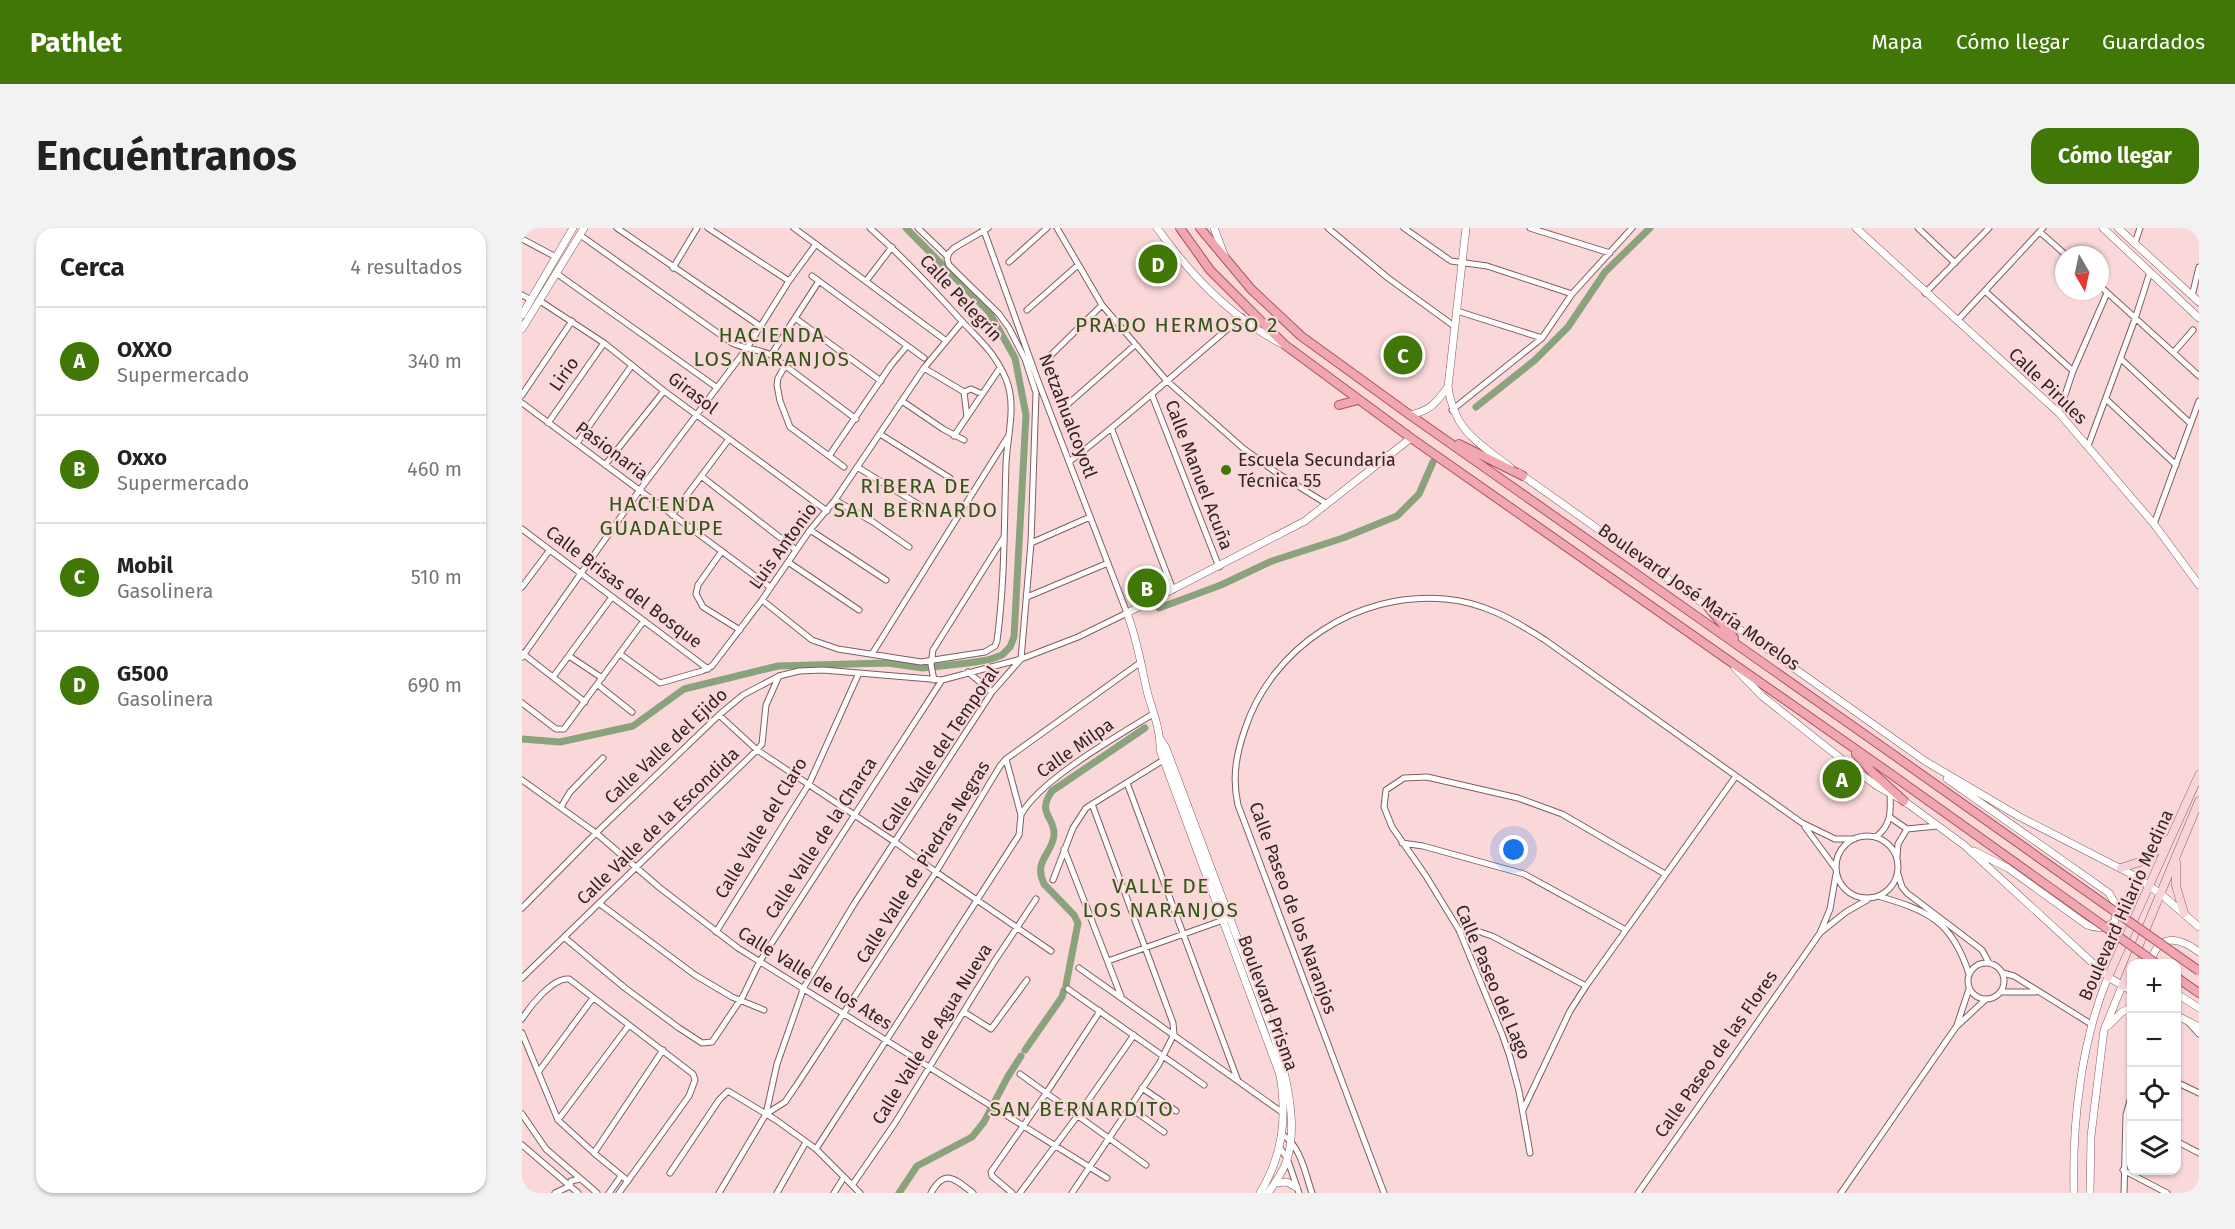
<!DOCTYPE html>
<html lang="es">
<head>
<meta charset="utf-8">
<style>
	body { margin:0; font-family:"Fira Sans",sans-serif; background:#f2f2f2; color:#222 }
	.controls { position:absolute; right:18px; bottom:18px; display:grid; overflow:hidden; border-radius:12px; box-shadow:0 2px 4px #0004 }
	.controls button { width:54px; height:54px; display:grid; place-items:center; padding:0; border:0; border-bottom:2px solid #e0e0e0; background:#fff; color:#222; font:30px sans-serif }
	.compass { position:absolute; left:1533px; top:18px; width:54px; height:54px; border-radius:50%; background:#fff; box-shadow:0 2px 4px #0004; rotate:171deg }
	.you { position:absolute; left:992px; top:622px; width:21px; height:21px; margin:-15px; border:4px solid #fff; border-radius:50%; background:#1a73e8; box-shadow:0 0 0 9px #1a73e833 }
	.badge { display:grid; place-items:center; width:39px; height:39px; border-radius:50%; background:#407707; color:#fff; font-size:20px; font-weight:700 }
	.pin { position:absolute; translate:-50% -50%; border:3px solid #fff; box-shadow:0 2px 6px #0006 }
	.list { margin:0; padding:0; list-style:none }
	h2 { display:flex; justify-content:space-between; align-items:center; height:78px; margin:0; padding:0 24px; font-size:26px }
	h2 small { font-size:20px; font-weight:400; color:#767676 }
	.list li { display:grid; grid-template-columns:39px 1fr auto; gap:18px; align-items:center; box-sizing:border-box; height:108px; padding:0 24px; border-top:2px solid #e0e0e0 }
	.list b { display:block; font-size:22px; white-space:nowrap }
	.list p { margin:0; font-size:20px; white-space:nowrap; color:#767676 }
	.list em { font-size:20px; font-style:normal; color:#767676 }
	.icon { flex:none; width:33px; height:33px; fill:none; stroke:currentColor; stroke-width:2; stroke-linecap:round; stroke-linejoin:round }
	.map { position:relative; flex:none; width:1677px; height:965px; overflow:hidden; border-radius:18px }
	header { display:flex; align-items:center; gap:36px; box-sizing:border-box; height:84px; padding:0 30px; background:#407707; color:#fff }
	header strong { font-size:28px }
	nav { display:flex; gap:33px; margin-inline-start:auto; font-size:21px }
	.intro { display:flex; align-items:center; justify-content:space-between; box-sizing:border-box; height:144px; padding:0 36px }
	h1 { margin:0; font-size:42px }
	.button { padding:15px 27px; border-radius:18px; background:#407707; color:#fff; font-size:21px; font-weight:700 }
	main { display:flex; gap:36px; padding:0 36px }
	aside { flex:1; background:#fff; border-radius:18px; box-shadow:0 2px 4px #0004 }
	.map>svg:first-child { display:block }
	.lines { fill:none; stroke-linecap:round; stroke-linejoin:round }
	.canal { stroke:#8ba37d; stroke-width:7 }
	.minor-casing { stroke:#815d60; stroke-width:7 }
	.tertiary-casing { stroke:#815d60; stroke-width:8 }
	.secondary-casing { stroke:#815d60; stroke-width:9 }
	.primary-casing { stroke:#a95360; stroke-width:10 }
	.minor { stroke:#fff; stroke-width:5 }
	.tertiary { stroke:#fff; stroke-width:7 }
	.secondary { stroke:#f8d3d9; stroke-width:8 }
	.primary { stroke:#f1a7b2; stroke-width:8 }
	.primary-bridge-casing { stroke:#a95360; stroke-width:10; stroke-linecap:butt }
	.primary-bridge { stroke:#f1a7b2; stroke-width:8 }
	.poi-dot { fill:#407707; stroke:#fad8da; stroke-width:2 }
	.labels { text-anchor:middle; stroke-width:4.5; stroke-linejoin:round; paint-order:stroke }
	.street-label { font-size:18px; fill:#332425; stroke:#fad8da }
	.poi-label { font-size:18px; fill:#332425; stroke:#fad8da; text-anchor:start }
	.quarter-label { font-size:21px; letter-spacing:1.5px; fill:#325617; stroke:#fad8da }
</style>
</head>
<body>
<header>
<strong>Pathlet</strong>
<nav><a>Mapa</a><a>Cómo llegar</a><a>Guardados</a></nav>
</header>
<div class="intro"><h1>Encuéntranos</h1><a class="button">Cómo llegar</a></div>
<main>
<aside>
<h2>Cerca<small>4 resultados</small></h2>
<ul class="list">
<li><span class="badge">A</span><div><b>OXXO</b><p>Supermercado</p></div><em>340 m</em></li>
<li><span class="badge">B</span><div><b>Oxxo</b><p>Supermercado</p></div><em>460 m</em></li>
<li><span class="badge">C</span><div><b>Mobil</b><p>Gasolinera</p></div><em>510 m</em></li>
<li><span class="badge">D</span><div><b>G500</b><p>Gasolinera</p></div><em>690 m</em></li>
</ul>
</aside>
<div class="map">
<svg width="1677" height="965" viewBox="0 0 1677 965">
	<rect width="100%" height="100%" fill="#fad8da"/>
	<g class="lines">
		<path class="canal" d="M954 179 1013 132 1046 99 1083 44 1128 0
			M637 380 699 357 750 333 821 310 875 288 897 266 911 234
			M0 511 38 514 111 498 162 461 256 438 365 435 401 440 446 435 466 432 480 427 488 419 492 409 504 187 493 130 467 84 384 0
			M544 757 556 695 552 687 522 656C511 632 530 627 532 607 533 588 514 586 530 563L623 500
			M503 822 540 769 542 762
			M377 965 395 938 450 909 462 894 485 850 499 828"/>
		<g class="minor-casing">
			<path id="minor" d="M95 0 238 98
				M186 0 267 53
				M272 0 423 112
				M396 0 425 28
				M466 0 432 20 427 25 425 31 427 37 477 86 487 100 503 131 514 165 509 315 499 431
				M535 0 580 77 644 152 722 221 755 245 805 276
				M806 0 866 50 932 98
				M882 0 929 33 965 38 1050 66
				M1008 0 1088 25
				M1396 0 1433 35
				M1518 4 1544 27
				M58 7 210 115C223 121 236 121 249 127L334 191
				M0 11 34 29
				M1613 15 1618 0
				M487 34 525 0
				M151 40 175 0
				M34 45 194 159
				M290 48 402 130
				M344 53 370 19
				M1578 58 1677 148
				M1463 63 1551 143
				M1403 65 1467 0
				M0 67 9 72
				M1670 68 1677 39
				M18 73 82 115 142 163 305 283
				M505 82 556 37
				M935 83 1020 110
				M273 90 359 153
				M1435 93 1521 0
				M1652 124 1671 102
				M249 127 297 53
				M1599 131 1668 195
				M524 132 580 77
				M263 138 256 150 255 157 258 173 268 199 322 239
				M402 140 442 164
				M442 164 445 189
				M442 164 449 161 460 166
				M0 167 50 93
				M630 167 697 339
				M1584 171 1654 237
				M380 173 421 201 442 212
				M0 175 248 359
				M545 177 613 117
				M930 182 1020 110 1050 66 1110 0
				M1537 185 1551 143 1585 65
				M26 195 82 115
				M590 202 651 362
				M358 206 428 250
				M432 208 478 140
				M55 215 110 137
				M1566 218 1613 91 1628 44
				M307 228 369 137 385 118
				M547 234C607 188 662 137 720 89
				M83 237 142 163
				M335 239 404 281
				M179 248 274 322
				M313 272 351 294 387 319
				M150 287 207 211
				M1632 296 1677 173
				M0 301 186 441
				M288 302 364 352
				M509 315 568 289
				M200 323 176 357 174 366 181 379 218 402
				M266 334 337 382
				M0 359 27 323
				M505 369 586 335
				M240 372 290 412 316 421 399 434 463 424 473 418 475 413C483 354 482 296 484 236 485 208 495 178 484 151 472 123 457 112 437 90 409 59 380 28 348 0
				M0 425 63 474
				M98 426 138 455 180 443 190 438 240 372 288 302 313 272 402 140 440 94
				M350 426 485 210
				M47 428 80 450
				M0 429 117 263 225 120 267 53 294 16
				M446 444 470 464
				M31 449 90 369
				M412 452 409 437 411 422 482 309
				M76 457 110 484
				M0 475 34 501H42L121 394
				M197 487 235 522 373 614 414 644 529 723
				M0 552 74 605 138 660 216 720 585 950
				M605 555 716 853
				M570 576 651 795 652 806
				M39 579 48 564 81 530
				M499 587C516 553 597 507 631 486
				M1369 590 1385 601
				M1283 599 1314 641
				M1314 639a31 31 0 1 1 62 0a31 31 0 1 1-62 0Z
				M1354 609C1369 597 1369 585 1368 566
				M880 615 901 618 1002 646 1104 702
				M542 621 599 768
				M1375 629 1376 616 1385 601 1415 598
				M1376 646 1380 659 1385 665 1460 722 1467 735
				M531 652 551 600 564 580 643 531
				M1356 668C1407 683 1430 693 1447 746
				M78 676 173 747 210 769 242 782
				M0 680 74 605 197 487 221 467 257 448 277 443 301 442 420 452 499 431 556 409 605 385 516 153 461 0
				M937 702 955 703 970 708 1064 758
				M194 704 287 556 337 445
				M1299 704 1324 684 1345 672
				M43 710 103 760 157 800 180 815 190 814 221 768 238 733 420 452
				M586 733 707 690
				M1446 753a18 18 0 1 1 36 0a18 18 0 1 1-36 0Z
				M557 740 761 885
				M1481 745 1492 748 1569 796
				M0 750 235 522 240 516 244 477 257 448
				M546 761 682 857
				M1479 764H1514
				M442 784 469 801 505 752
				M0 791C8 778 31 749 47 751L171 846 173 852 167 868 97 965
				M1666 794 1677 806
				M1435 797 1447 761
				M0 805 36 892 72 925 106 953
				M17 843 71 770
				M498 846 624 937
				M1654 854 1677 865
				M620 860 654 883
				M607 879 642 904
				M1001 882 1048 783 1064 758 1214 548
				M0 886 24 921 75 965
				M244 886 263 874 274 858 414 644 478 538 484 531 619 434
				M36 892 107 797
				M761 907C779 919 783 945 790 965
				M1654 913 1677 925
				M0 917 56 965
				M758 920 765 930 777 965
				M294 921 497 607 499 587 484 531
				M72 925 141 822
				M1008 925 997 863 988 829 980 806 937 702 904 648 870 599 862 579 864 562 882 550 905 549 996 570 1040 586 1143 646
				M1601 942 1645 965
				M148 945 197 872 206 863 254 892 294 921 338 965
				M331 956 373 895 472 734 514 671
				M33 965 48 958 49 953 58 951
				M87 965 99 948
				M197 965 244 886 255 836 282 759 332 676 470 464 499 431
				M255 965 284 914
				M312 965 322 949
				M409 965C423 940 433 951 451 965
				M490 965 470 948 469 944 525 864 578 783
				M498 965 556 887 612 807
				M550 965 637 836 652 806
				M862 965 716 577C710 550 714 527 723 501 750 419 836 363 923 371 961 374 992 392 1023 412L1280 595 1313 611H1332
				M1116 965 1298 705 1308 681 1314 646
				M1319 965 1434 799 1463 772
				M1602 965 1604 887 1610 865"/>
		</g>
		<g class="tertiary-casing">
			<path id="tertiary" d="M635 0C667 45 710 90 760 116
				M692 0 703 29
				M1334 0 1537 185 1632 296 1677 357
				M1581 0 1677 90
				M1596 0 1677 74
				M0 87 51 0
				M0 101 62 0
				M926 159C932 202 955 214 988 239
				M888 187C909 182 913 176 926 159L944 0
				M997 245 1403 533 1498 589 1611 647 1639 666 1677 699
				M1213 440 1240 468 1332 541 1355 558 1382 573 1442 617 1586 749 1610 763
				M639 512 644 520 749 800C762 837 779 899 763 937 759 947 752 956 746 965
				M1425 551 1587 665 1595 679 1593 693C1584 701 1576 701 1565 697L1486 640 1452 623
				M1628 736C1636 705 1656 708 1677 724
				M1654 765 1677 780
				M1654 787 1677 799
				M1586 798 1600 784 1610 779
				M753 955 765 954 774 959
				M738 965C761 927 765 890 758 847L638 522C639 502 630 482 625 463 619 437 615 411 605 385L783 293 889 210
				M1552 965C1550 895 1559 814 1586 749
				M1568 965 1569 908 1582 802 1600 758"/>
		</g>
		<g class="secondary-casing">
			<path id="secondary" d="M1654 634V658L1662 685
				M1599 640 1624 632 1647 611
				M1586 749 1677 547
				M1600 758 1677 573"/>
		</g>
		<g class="primary-casing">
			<path id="primary" d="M658 0 688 42 763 117 889 210 1359 539
				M678 0 729 61 779 108 888 187 1369 525
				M817 177 836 172
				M937 216 1001 248
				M1186 379 1212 410
				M1334 526 1351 545 1382 573
				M1654 749 1677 765"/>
		</g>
		<use href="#minor" class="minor"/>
		<use href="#tertiary" class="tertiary"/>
		<use href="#secondary" class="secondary"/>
		<use href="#primary" class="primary"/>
		<g class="primary-bridge-casing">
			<path id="primary-bridge" d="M1369 525 1677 743
				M1359 539 1635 736"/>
		</g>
		<use href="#primary-bridge" class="primary-bridge"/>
	</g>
	<circle class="poi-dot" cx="704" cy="242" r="6"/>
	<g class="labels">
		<g class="street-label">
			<text transform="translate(439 70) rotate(47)" y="6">Calle Pelegrín</text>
			<text transform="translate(42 146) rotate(-55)" y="6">Lirio</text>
			<text transform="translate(1526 158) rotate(44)" y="6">Calle Pirules</text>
			<text transform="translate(171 165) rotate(37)" y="6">Girasol</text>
			<text transform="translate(546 188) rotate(69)" y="6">Netzahualcoyotl</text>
			<text transform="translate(90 223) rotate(37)" y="6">Pasionaria</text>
			<text transform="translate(677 247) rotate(69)" y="6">Calle Manuel Acuña</text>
			<text transform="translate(261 318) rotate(-54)" y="6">Luis Antonio</text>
			<text transform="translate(102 359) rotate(37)" y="6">Calle Brisas del Bosque</text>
			<text transform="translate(1177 369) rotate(35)" y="6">Boulevard José María Morelos</text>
			<text transform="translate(144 518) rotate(-43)" y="6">Calle Valle del Ejido</text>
			<text transform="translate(553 520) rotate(-35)" y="6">Calle Milpa</text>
			<text transform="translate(418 521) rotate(-56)" y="6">Calle Valle del Temporal</text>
			<text transform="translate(136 598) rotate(-44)" y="6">Calle Valle de la Escondida</text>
			<text transform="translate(239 600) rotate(-59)" y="6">Calle Valle del Claro</text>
			<text transform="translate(299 610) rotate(-57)" y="6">Calle Valle de la Charca</text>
			<text transform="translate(401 634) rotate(-58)" y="6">Calle Valle de Piedras Negras</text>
			<text transform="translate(1604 677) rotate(-66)" y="6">Boulevard Hilario Medina</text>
			<text transform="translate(771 680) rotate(70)" y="6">Calle Paseo de los Naranjos</text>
			<text transform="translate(293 750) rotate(32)" y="6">Calle Valle de los Ates</text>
			<text transform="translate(971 754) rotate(67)" y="6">Calle Paseo del Lago</text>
			<text transform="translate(746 775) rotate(70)" y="6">Boulevard Prisma</text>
			<text transform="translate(410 806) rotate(-58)" y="6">Calle Valle de Agua Nueva</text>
			<text transform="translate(1194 826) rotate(-55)" y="6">Calle Paseo de las Flores</text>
		</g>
		<g class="poi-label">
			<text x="716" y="238">Escuela Secundaria<tspan x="716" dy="21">Técnica 55</tspan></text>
		</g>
		<g class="quarter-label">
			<text x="655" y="104">PRADO HERMOSO 2</text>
			<text x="250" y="114">HACIENDA<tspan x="250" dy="24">LOS NARANJOS</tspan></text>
			<text x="394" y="265">RIBERA DE<tspan x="394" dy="24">SAN BERNARDO</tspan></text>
			<text x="140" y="283">HACIENDA<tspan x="140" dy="24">GUADALUPE</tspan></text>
			<text x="639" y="665">VALLE DE<tspan x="639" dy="24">LOS NARANJOS</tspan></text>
			<text x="560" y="888">SAN BERNARDITO</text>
		</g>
	</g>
</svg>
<div class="controls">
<button>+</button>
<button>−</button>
<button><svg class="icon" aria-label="locate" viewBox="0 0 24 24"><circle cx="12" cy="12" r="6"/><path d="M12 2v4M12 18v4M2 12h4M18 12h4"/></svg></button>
<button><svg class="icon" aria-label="layers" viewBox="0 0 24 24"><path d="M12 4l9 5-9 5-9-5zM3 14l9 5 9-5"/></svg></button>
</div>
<svg class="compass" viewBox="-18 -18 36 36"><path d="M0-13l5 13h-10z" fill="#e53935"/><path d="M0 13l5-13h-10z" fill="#767676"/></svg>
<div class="you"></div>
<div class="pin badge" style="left:1320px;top:551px">A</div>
<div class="pin badge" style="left:625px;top:360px">B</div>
<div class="pin badge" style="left:881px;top:127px">C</div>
<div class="pin badge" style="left:636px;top:36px">D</div>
</div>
</main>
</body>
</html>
